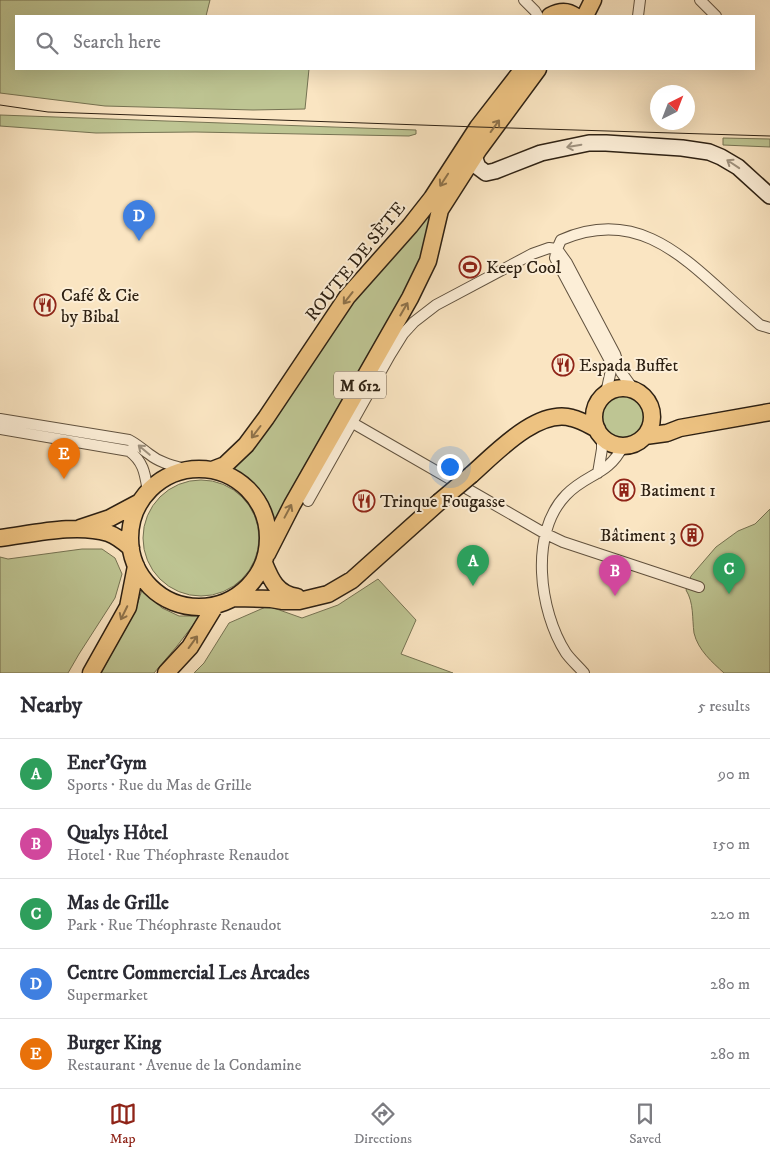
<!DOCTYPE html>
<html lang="en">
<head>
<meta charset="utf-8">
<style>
	body { margin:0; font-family:"IM FELL DW Pica",serif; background:#f2f2f3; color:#2b2b33 }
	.compass { position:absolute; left:650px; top:85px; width:45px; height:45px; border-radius:50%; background:#fff; box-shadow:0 5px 20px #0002; rotate:42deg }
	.you { position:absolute; left:449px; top:466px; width:18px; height:18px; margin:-12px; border:4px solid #fff; border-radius:50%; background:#1a73e8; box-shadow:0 0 0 8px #1a73e833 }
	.badge { display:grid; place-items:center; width:32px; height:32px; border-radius:50%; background:#8f2418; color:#fff; font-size:16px; font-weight:700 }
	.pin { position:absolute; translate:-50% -41px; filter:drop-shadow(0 1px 2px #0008) }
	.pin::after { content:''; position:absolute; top:26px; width:18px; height:15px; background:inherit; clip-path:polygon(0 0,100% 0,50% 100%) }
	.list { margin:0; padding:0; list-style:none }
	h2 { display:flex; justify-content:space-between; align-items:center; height:65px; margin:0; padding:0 20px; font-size:21px }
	h2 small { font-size:16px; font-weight:400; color:#7c7c81 }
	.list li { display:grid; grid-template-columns:32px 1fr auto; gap:15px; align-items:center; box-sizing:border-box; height:70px; padding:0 20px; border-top:1px solid #e1e1e2 }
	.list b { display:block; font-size:19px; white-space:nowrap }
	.list p { margin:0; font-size:16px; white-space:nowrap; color:#7c7c81 }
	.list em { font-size:16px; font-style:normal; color:#7c7c81 }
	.icon { flex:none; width:28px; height:28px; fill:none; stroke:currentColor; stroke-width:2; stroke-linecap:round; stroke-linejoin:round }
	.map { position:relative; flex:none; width:770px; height:673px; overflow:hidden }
	.search { position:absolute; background:#fff; box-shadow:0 5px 20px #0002; left:15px; right:15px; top:15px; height:55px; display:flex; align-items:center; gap:12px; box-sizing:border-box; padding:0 18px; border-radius:0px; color:#7c7c81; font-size:19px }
	.sheet { height:415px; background:#fff }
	nav { display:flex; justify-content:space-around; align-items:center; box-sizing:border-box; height:70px; border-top:1px solid #e1e1e2; background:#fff; font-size:14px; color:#7c7c81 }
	nav a { display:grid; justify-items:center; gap:2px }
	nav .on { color:#8f2418 }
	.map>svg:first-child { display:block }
	.green { fill:#bec593; stroke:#767353 }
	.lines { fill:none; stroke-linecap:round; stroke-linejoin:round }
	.street-casing { stroke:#61523f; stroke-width:12 }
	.secondary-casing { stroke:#2e2113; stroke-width:18 }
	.primary-casing { stroke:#2e2113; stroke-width:19 }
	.street { stroke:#fceed7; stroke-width:10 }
	.secondary { stroke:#fceed7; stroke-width:15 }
	.primary { stroke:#edc281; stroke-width:16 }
	.tram { stroke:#2e2113; stroke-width:1 }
	.primary-bridge-casing { stroke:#2e2113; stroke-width:19; stroke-linecap:butt }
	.primary-bridge { stroke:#edc281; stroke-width:16 }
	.oneway { stroke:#8e724a }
	.oneway2 { stroke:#9f927f }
	.labels { text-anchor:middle; stroke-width:4; stroke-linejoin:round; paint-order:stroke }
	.shield { fill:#fceed7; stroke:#6c5e4e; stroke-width:1 }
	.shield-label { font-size:16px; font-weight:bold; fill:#2e2113 }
	.street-label { font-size:18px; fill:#2e2113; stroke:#fceed7 }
	.poi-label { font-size:18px; fill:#2e2113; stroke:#fceed7; text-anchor:start }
</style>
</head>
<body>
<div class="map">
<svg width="770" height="673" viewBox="0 0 770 673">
	<rect width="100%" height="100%" fill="#fae5c2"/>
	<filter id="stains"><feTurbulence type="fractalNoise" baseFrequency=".004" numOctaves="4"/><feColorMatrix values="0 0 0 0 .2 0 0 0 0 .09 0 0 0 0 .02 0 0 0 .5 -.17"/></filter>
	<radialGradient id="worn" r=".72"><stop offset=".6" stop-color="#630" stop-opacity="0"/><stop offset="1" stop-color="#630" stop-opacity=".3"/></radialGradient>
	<path class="green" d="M0 0H210L206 16H16V69H309L305 109 253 110 105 106 0 93Z
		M0 115 416 130V134L409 136 195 132 96 133 0 126Z
		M723 138 770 139V147L723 145Z
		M439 195 421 264 273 527C272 521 272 513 270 507 265 491 245 476 231 468L330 330Z
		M601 416a22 22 0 1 1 44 0a22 22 0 1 1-44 0Z
		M143 538a58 58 0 1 1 116 0a58 58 0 1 1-116 0Z
		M770 509V673H724C712 662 698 650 694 633 692 618 694 603 686 590L691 576 716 547 738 531 755 524Z
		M82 549H102L115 558 122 574 115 598 79 654 68 673H0V557L8 559Z
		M378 579 416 620 401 654 453 673H194L204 663 229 623 268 606 302 618 338 605Z
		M142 590 162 608 179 616H200L177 646 154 673H101L135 611Z"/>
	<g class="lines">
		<g class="street-casing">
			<path id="street" d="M524 0 535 11 538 16
				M700 0 716 16
				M638 16 640 0
				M557 249 567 263 615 354 621 372 634 390
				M557 249 555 258 609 359 611 370 606 393
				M0 419 129 440C137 444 142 449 149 454 160 463 174 466 188 470
				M351 422 544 533 563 542 699 587
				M0 429 129 451C144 462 145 474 148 492
				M598 473 602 449V437
				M308 501 390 355 403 334 414 322 436 305 532 254 549 248 557 249 561 240C645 203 694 269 752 318L760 325 770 328
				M584 673C578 666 571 660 566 653 539 611 529 533 566 495 587 473 608 476 623 446"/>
		</g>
		<g class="secondary-casing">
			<path id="secondary" d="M474 156 478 167 486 173 495 171 541 153 589 143H606L682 148 709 152 721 157 738 167 770 196"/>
		</g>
		<g class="primary-casing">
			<path id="primary" d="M550 16C559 11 567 10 575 16
				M585 16 593 0
				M594 417a29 29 0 1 1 58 0a29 29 0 1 1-58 0Z
				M645 436 667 433 680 428 770 412
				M130 538a69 69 0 1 1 138 0a69 69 0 1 1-138 0Z
				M212 470 225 465 246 445 266 418 347 297 410 226 432 198 478 127 523 69
				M471 475C495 454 537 408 572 418 581 420 589 425 597 429
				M80 528 110 518 140 502
				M0 538C32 534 77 523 108 533 117 536 124 542 131 548
				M267 554 292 505 410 298 428 261 440 210 479 149 538 69
				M264 563C271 580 277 594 297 597
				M234 598 271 599 283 601H299L328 594 352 580 439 502
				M91 673 128 607 136 566
				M166 673 190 647 215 606"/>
		</g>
		<use href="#street" class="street"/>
		<use href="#secondary" class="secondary"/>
		<use href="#primary" class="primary"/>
		<path class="tram" d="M0 105 48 112 478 127 770 136"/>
		<g class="primary-bridge-casing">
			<path id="primary-bridge" d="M439 502 471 475"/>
		</g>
		<use href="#primary-bridge" class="primary-bridge"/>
	</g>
	<defs><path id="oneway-shaft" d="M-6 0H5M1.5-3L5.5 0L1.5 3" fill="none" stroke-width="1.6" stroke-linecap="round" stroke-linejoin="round" transform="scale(1.25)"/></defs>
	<g class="oneway">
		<use href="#oneway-shaft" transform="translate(495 126) rotate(-54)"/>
		<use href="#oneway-shaft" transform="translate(444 180) rotate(123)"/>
		<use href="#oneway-shaft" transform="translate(348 298) rotate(128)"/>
		<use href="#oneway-shaft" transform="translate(404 309) rotate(-60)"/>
		<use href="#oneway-shaft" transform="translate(256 432) rotate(127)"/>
		<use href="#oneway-shaft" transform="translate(288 511) rotate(-62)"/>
		<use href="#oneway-shaft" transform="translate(124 613) rotate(116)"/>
		<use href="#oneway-shaft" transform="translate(193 642) rotate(-54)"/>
	</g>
	<g class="oneway2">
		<use href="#oneway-shaft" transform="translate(574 146) rotate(170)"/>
		<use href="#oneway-shaft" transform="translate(733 164) rotate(-146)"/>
		<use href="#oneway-shaft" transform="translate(144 450) rotate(-140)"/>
	</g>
	<defs>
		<g id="stadium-ring" transform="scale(1.125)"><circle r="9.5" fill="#fceed7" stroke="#8f2418" stroke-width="1.5"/><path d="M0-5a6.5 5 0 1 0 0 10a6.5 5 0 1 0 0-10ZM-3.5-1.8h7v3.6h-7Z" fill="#8f2418"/></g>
		<g id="restaurant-ring" transform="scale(1.125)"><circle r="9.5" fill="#fceed7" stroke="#8f2418" stroke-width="1.5"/><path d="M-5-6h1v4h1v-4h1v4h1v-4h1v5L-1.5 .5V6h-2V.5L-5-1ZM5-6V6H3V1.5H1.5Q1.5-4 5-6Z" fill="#8f2418"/></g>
		<g id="building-ring" transform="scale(1.125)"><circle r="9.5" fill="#fceed7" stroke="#8f2418" stroke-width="1.5"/><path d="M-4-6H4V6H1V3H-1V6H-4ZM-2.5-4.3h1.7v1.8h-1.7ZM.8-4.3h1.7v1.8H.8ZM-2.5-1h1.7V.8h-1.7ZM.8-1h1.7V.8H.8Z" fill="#8f2418"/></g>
	</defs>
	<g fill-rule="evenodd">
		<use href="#stadium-ring" x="470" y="267"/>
		<use href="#restaurant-ring" x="45" y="305"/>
		<use href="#restaurant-ring" x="563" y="365"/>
		<use href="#building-ring" x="624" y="490"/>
		<use href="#restaurant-ring" x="364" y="501"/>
		<use href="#building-ring" x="692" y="535"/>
	</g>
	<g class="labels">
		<rect class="shield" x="334" y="371.5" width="52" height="27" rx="4"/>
		<g class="shield-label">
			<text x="360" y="391">M 612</text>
		</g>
		<g class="street-label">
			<text transform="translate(355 261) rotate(-51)" y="6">ROUTE DE SÈTE</text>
		</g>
		<g class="poi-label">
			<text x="486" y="273">Keep Cool</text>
			<text x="61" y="301">Café &amp; Cie<tspan x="61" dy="21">by Bibal</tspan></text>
			<text x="579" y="371">Espada Buffet</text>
			<text x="640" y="496">Batiment 1</text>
			<text x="380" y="507">Trinque Fougasse</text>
			<text x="676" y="541" text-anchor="end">Bâtiment 3</text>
		</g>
	</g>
	<rect width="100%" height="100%" filter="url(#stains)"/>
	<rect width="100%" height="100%" fill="url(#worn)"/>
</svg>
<svg class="compass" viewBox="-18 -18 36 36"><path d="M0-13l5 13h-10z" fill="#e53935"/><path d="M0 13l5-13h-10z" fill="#7c7c81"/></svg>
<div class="you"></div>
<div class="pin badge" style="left:473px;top:586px;background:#2e9e5b">A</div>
<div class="pin badge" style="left:615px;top:596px;background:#d1479c">B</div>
<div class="pin badge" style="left:729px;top:594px;background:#2e9e5b">C</div>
<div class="pin badge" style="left:139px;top:241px;background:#3f7fe0">D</div>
<div class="pin badge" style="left:64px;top:479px;background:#e8710a">E</div>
<div class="search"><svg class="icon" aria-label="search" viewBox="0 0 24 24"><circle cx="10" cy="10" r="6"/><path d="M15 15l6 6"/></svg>Search here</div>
</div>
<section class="sheet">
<h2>Nearby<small>5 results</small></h2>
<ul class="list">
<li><span class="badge" style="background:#2e9e5b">A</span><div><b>Ener'Gym</b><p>Sports · Rue du Mas de Grille</p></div><em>90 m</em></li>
<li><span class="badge" style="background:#d1479c">B</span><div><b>Qualys Hôtel</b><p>Hotel · Rue Théophraste Renaudot</p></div><em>150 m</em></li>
<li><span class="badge" style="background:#2e9e5b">C</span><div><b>Mas de Grille</b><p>Park · Rue Théophraste Renaudot</p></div><em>220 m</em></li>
<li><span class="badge" style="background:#3f7fe0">D</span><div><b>Centre Commercial Les Arcades</b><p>Supermarket</p></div><em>280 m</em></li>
<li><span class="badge" style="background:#e8710a">E</span><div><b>Burger King</b><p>Restaurant · Avenue de la Condamine</p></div><em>280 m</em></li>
</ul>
</section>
<nav>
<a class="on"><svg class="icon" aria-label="map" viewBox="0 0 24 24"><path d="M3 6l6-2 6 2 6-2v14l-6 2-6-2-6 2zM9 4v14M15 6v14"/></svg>Map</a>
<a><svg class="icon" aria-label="directions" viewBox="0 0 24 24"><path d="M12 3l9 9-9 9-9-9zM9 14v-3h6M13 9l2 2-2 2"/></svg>Directions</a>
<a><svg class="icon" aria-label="saved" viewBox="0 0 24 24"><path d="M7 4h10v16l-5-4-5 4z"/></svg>Saved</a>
</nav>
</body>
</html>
